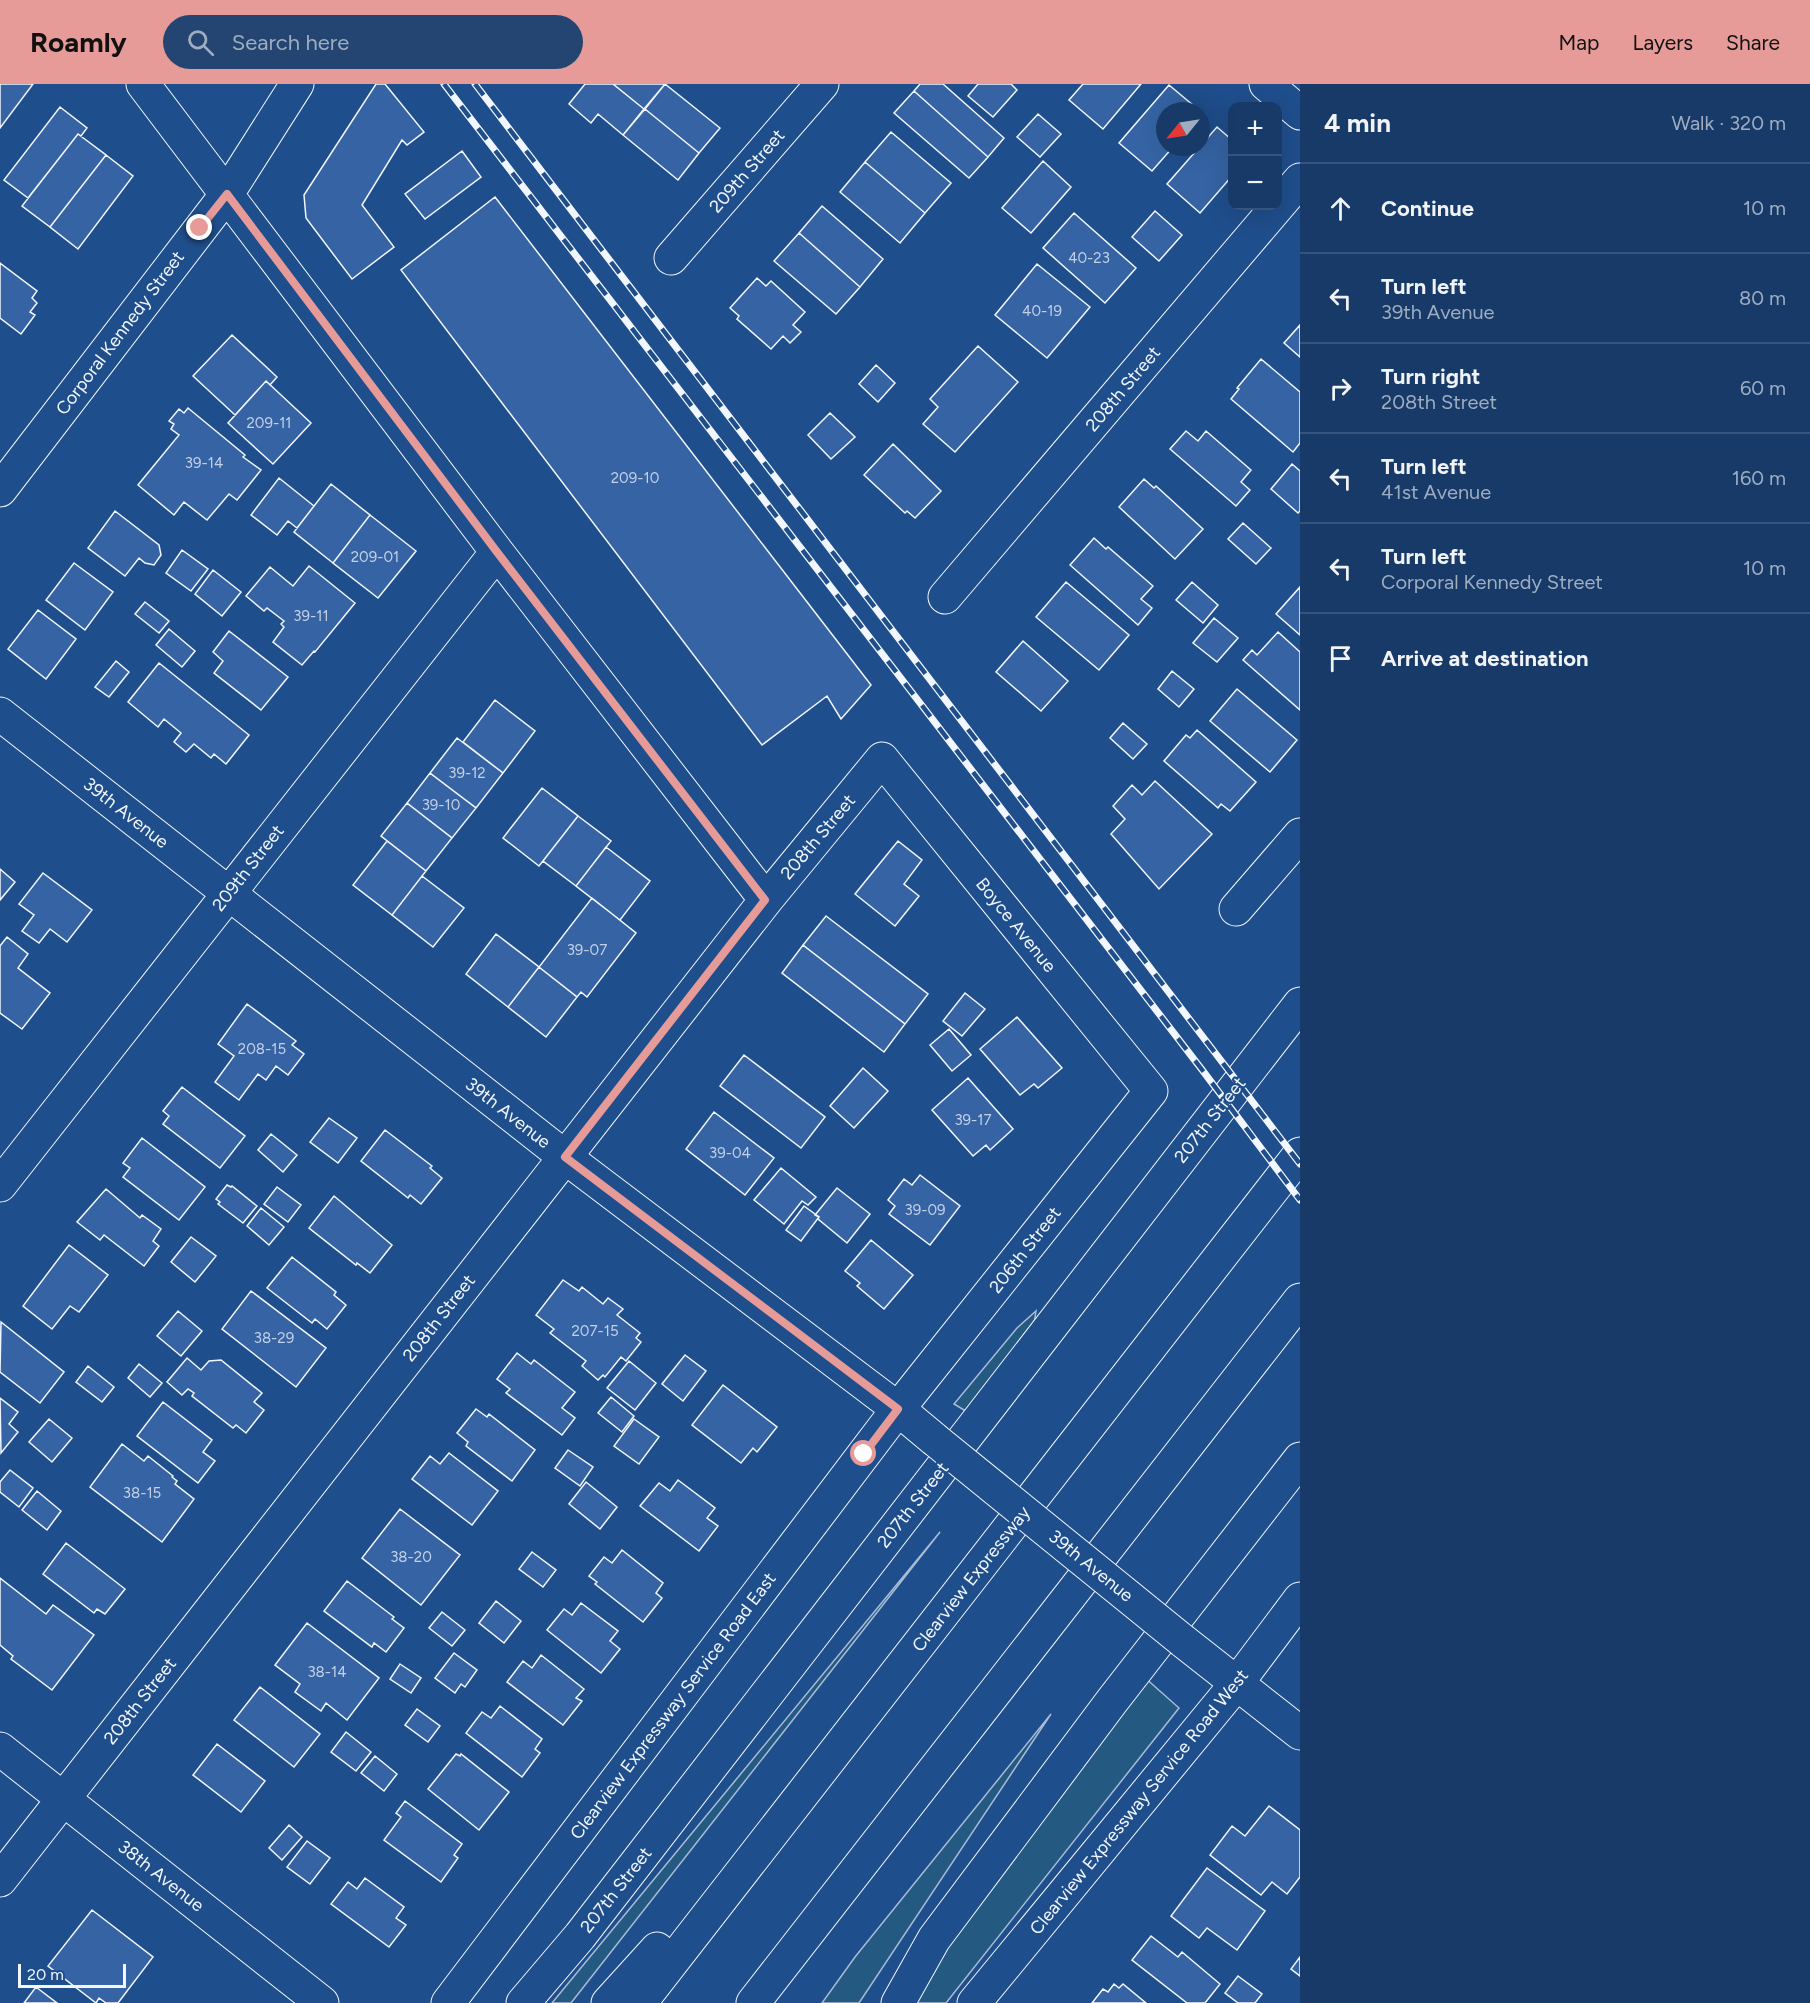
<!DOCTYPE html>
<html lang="en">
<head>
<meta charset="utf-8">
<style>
	body { margin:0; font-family:Figtree,sans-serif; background:#244571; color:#f1f3f6 }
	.controls { position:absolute; right:18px; top:18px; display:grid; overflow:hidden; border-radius:12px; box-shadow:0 6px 24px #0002 }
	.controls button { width:54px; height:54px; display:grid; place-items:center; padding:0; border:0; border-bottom:2px solid #36547d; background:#173a69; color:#f1f3f6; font:30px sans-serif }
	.compass { position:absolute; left:1156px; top:18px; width:54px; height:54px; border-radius:50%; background:#173a69; box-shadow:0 6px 24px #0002; rotate:240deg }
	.scale { position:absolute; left:18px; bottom:15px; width:108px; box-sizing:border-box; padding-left:6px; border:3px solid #f2f6ff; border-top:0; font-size:16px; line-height:21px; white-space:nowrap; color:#f2f6ff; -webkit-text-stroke:4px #1f4e8c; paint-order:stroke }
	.stop { position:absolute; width:18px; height:18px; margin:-14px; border:4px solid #e69b98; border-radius:50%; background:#fff }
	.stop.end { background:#e69b98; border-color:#fff; box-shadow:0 2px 6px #0008 }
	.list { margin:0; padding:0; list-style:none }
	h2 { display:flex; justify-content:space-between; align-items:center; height:78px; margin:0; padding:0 24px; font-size:26px }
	h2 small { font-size:20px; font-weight:400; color:#9eadc0 }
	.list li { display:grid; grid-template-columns:39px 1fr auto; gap:18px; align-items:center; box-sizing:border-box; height:90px; padding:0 24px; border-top:2px solid #36547d }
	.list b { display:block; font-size:22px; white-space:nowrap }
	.list p { margin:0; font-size:20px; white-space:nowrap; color:#9eadc0 }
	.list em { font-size:20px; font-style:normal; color:#9eadc0 }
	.icon { flex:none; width:33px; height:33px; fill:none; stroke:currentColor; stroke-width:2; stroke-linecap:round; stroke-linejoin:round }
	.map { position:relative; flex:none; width:1300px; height:1919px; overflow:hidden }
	header { display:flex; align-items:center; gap:36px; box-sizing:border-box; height:84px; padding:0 30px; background:#e69b98; color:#111 }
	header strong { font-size:28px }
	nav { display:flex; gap:33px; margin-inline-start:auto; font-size:21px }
	.search { width:420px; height:54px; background:#244571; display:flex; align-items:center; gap:15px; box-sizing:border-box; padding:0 21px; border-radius:33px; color:#9eadc0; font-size:22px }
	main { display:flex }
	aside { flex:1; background:#173a69 }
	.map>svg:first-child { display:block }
	.green { fill:#245a82; stroke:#a8bbd7; stroke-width:1.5 }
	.building { fill:#3563a3; stroke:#f2f6ff; stroke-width:1.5 }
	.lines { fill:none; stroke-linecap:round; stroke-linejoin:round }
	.minor-casing { stroke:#f2f6ff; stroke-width:35 }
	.tertiary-casing { stroke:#f2f6ff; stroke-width:35 }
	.motorway-casing { stroke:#f2f6ff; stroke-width:35 }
	.minor { stroke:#1f4e8c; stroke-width:33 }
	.tertiary { stroke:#1f4e8c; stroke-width:33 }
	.motorway { stroke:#1f4e8c; stroke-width:33 }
	.rail-casing { stroke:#f2f6ff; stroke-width:7 }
	.rail { stroke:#1f4e8c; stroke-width:4.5; stroke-dasharray:14; stroke-linecap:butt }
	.minor-bridge-casing { stroke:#f2f6ff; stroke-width:35; stroke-linecap:butt }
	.minor-bridge { stroke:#1f4e8c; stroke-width:33 }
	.route { stroke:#e69b98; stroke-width:8 }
	.labels { text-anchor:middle; stroke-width:4.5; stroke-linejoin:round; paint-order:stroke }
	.number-label { font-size:15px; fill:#c3d1e8 }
	.street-label { font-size:18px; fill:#f2f6ff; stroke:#1f4e8c }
</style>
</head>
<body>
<header>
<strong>Roamly</strong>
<div class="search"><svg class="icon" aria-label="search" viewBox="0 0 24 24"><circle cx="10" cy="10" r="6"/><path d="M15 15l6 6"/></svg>Search here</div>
<nav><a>Map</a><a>Layers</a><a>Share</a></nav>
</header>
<main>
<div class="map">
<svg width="1300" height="1919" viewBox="0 0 1300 1919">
	<rect width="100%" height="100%" fill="#1f4e8c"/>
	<path class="green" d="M1036 1227 1033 1246 969 1329 954 1320 1017 1244Z
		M940 1448 571 1919H552Z
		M1143 1592 1179 1624 946 1919H910L954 1847Z
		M1051 1630 859 1919H822L855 1873Z"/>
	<path class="building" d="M0 0H33L0 44Z
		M376 0H385L424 48 407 61 402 56 362 121 394 163 352 195 306 134 304 111Z
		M585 0H613L644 25 623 51 598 30 591 39 569 20Z
		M613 0H665L644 25Z
		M665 0 720 44 699 69 645 25Z
		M920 0H943L1004 54 988 73 914 7Z
		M978 0H1011L1017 6 993 33 968 12Z
		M1083 0H1141L1103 45 1069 16Z
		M1169 1 1200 27H1165V63H1173L1152 87 1119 59Z
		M914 7 988 73 969 94 894 29Z
		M60 23 87 44 81 52 78 50 28 114 4 96Z
		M645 25 699 69 678 96 623 51Z
		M1038 30 1061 50 1040 73 1017 53Z
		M1217 43 1232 56V92L1200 129 1167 100Z
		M891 48 951 99 925 129 865 78Z
		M78 50 106 71 50 143 22 122Z
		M462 67 481 93 425 135 405 110Z
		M106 71 133 92 78 165 50 143Z
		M1043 77 1071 103 1031 149 1002 124Z
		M865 78 925 129 900 159 840 108Z
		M495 113 871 601 841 635 827 612 762 661 401 186Z
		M822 122 883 175 860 203 799 149Z
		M1155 127 1182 151 1159 177 1132 153Z
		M1074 129 1136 184 1105 219 1043 164Z
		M799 149 860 203 836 230 774 177Z
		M0 179 37 207 32 214 37 219 30 228 35 231 21 250 0 234Z
		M1037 180 1090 223 1047 274 995 231Z
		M757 194 766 202 771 197 805 228 793 241 801 248 790 259 783 252 771 265 737 235 739 232 730 224Z
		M1300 241V273L1284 259Z
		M232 251 277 293 270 301 266 297 235 331 193 292Z
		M978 262 1018 298 955 368 923 340 938 323 930 315Z
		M1261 275 1300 308V359L1293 368 1231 315 1239 305 1237 304Z
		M876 281 895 299 878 318 859 300Z
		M266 297 311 339 273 380 228 339Z
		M188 324 245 371 243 373 261 386 237 416 229 410 207 436 184 418 174 431 138 401 179 351 171 345 174 340 169 337 179 325 184 329Z
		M830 329 855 353 831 375 808 351Z
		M1186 347 1198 357 1206 347 1251 386 1241 398 1250 406 1236 422 1170 365Z
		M893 360 941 407 915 434 907 427 905 429 864 391Z
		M1292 380 1300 387V427L1298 429 1271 405Z
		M279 394 314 422 297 444 288 437 277 451 251 431Z
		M1144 395 1154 404 1156 402 1203 445 1175 475 1119 423Z
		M331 400 370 431 333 479 294 448Z
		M115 427 159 461 161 471 154 481 145 479 139 474 125 492 88 464Z
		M370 431 416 467 378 514 333 479Z
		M1243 439 1271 464 1256 480 1228 455Z
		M1094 454 1106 465 1108 463 1153 502 1141 515 1152 524 1138 541 1070 481Z
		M182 466 208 485 191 507 166 489Z
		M74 479 113 508 85 546 46 516Z
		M309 482 355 519 315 568 314 567 302 581 273 558 284 543 281 540 284 537 267 524 264 527 246 512 270 483 293 502Z
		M213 486 241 508 222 532 195 510Z
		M1066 498 1129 551 1099 586 1036 533Z
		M1192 498 1218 521 1203 539 1176 516Z
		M1300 503V551L1276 530Z
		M145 518 169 537 159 549 135 530Z
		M38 526 76 555 46 595 8 565Z
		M1214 534 1238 554 1217 578 1193 559Z
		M169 545 195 567 182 583 156 561Z
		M229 547 288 593 261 626 214 589 223 577 213 568Z
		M1278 548 1300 568V626L1243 576 1252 566 1257 571Z
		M1023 557 1068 597 1041 627 996 588Z
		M116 577 129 588 109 613 95 603Z
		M159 579 249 651 226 680 214 670 211 674 194 660 186 668 174 658 181 649 164 635 158 643 128 618Z
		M1172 587 1194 605 1179 623 1158 605Z
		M1237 605 1297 656 1270 688 1210 637Z
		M495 616 535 647 503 689 463 658Z
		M1123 639 1147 660 1133 675 1110 654Z
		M1197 646 1256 698 1230 727 1221 720 1218 724 1164 677 1186 651 1190 654Z
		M457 654 503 689 476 724 430 689Z
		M430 689 476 724 452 754 407 719Z
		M1155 697 1212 750 1159 805 1111 750 1125 735 1113 722 1132 701 1142 711Z
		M542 704 578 732 539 782 503 754Z
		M407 719 452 754 426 787 381 752Z
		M578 732 611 757 576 802 543 777Z
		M387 757 426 787 392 831 353 801Z
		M898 757 922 776 904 800 919 812 895 842 855 810Z
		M606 763 650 797 620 836 576 802Z
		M0 785 15 798 0 816Z
		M43 789 92 826 67 858 50 845 39 859 22 847 34 831 19 820Z
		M422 792 464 824 433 863 392 831Z
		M592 814 636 849 587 913 581 908 577 913 539 883Z
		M826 832 928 910 905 940 803 861Z
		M496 850 539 883 508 923 466 890Z
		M7 853 28 870 18 884 50 909 22 945 0 929V862Z
		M803 861 905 940 884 968 782 889Z
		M539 883 577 913 546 953 508 923Z
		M965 909 985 925 962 952 943 937Z
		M247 920 296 957 292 961 304 970 288 991 276 982 266 996 258 990 239 1016 215 998 234 972 218 960Z
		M1017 933 1062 984 1038 1004 1034 1000 1020 1011 980 965Z
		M949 945 971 971 952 987 930 961Z
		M744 971 825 1033 801 1064 720 1002Z
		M863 984 888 1007 854 1044 830 1022Z
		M968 994 1013 1045 990 1066 986 1061 973 1072 932 1026Z
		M182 1003 245 1052 220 1084 163 1040 169 1032 163 1027Z
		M714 1028 774 1074 745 1111 686 1065Z
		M329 1034 357 1054 338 1079 310 1058Z
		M385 1046 432 1082 430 1084 442 1094 421 1120 410 1111 408 1114 361 1077Z
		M271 1050 297 1071 283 1088 258 1066Z
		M142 1054 205 1103 179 1136 123 1093 130 1084 123 1079Z
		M781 1084 816 1113 808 1121 802 1117 784 1140 754 1116Z
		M920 1091 960 1122 930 1161 889 1130 895 1122 888 1116 904 1095 912 1101Z
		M227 1101 231 1103 232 1102 257 1122 243 1139 218 1120 220 1118 216 1115Z
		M277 1103 301 1121 288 1138 264 1120Z
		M837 1104 870 1130 847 1159 818 1135 819 1133 815 1131Z
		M106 1105 140 1134 142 1131 161 1145 153 1157 159 1162 144 1182 104 1151 100 1156 77 1138Z
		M334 1112 392 1161 370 1189 357 1179 356 1181 309 1144Z
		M804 1122 819 1133 801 1157 786 1146Z
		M261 1124 284 1143 269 1161 247 1142Z
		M191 1153 216 1172 195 1198 171 1178Z
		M871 1156 913 1191 884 1225 857 1202 860 1199 845 1187Z
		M69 1161 108 1191 79 1228 70 1222 52 1245 23 1222Z
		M292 1173 336 1208 334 1211 346 1221 327 1245 315 1235 312 1239 267 1204Z
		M563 1196 579 1207 582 1203 603 1220 608 1214 623 1225 617 1231 640 1249 636 1254 641 1258 626 1277 621 1273 605 1293 603 1291 598 1296 582 1282 586 1277 550 1249 554 1245 536 1231Z
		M251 1207 326 1264 296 1303 222 1245Z
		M178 1227 202 1247 181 1272 157 1252Z
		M1 1238 64 1288 40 1319 0 1288Z
		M517 1269 531 1280 534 1276 575 1308 562 1324 575 1334 562 1351 506 1309 510 1305 497 1295Z
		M685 1271 706 1287 683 1317 662 1300Z
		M187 1274 201 1286 209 1277 221 1276 262 1309 254 1318 264 1326 246 1349 236 1341 233 1344 192 1312 194 1309 188 1305 182 1311 167 1298Z
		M629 1277 656 1299 635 1326 607 1304Z
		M139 1280 162 1299 150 1313 128 1294Z
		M88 1282 114 1303 102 1318 76 1298Z
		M723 1301 777 1343 757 1368 753 1364 741 1379 692 1341Z
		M611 1313 634 1332 622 1348 598 1329Z
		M0 1314 18 1328 9 1340 18 1348 1 1369Z
		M163 1318 212 1356 203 1368 215 1377 198 1399 137 1352Z
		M476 1325 487 1333 489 1330 535 1366 512 1397 466 1362 468 1358 457 1349Z
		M49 1335 72 1354 52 1378 29 1358Z
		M634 1335 659 1353 639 1380 614 1362Z
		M122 1360 144 1377 148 1372 173 1392 172 1393 177 1397 175 1400 194 1415 162 1458 90 1403Z
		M568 1366 593 1383 580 1402 555 1384Z
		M449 1369 498 1407 472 1441 412 1395 430 1372 440 1380Z
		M10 1386 33 1404 19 1423 0 1408V1398Z
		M678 1396 715 1424 707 1434 718 1442 699 1467 640 1422 659 1399 670 1407Z
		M586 1398 617 1423 600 1445 569 1420Z
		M37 1407 61 1427 47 1446 22 1426Z
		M400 1425 460 1471 421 1521 362 1474Z
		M66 1459 125 1505 105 1530 97 1525 94 1529 43 1490Z
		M622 1466 663 1499 656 1509 662 1514 643 1538 595 1500 597 1498 589 1492 604 1473 612 1479Z
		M532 1468 556 1486 543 1503 519 1485Z
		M0 1494 46 1530 53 1521 94 1551 52 1606 11 1575 13 1572 0 1561Z
		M347 1497 394 1533 392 1535 404 1544 386 1568 374 1559 372 1563 324 1527Z
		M496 1517 521 1537 504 1559 479 1539Z
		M581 1519 618 1547 610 1557 620 1565 601 1589 547 1546 564 1525 572 1531Z
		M442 1528 465 1546 452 1562 429 1544Z
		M307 1539 379 1594 347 1636 326 1619 321 1627 295 1608 300 1600 275 1581Z
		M454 1569 477 1586 465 1603 461 1600 455 1609 435 1594Z
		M541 1571 584 1605 576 1614 582 1617 563 1641 507 1598 523 1577 532 1584Z
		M400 1580 421 1594 411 1609 390 1595Z
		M260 1603 320 1650 294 1683 234 1636Z
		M500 1622 542 1655 535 1665 540 1669 522 1693 466 1649 482 1628 491 1634Z
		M417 1625 440 1642 428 1658 405 1641Z
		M346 1648 371 1668 356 1687 331 1668Z
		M217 1660 265 1697 241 1728 193 1691Z
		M456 1670 460 1672 461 1670 509 1708 479 1746 428 1705Z
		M375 1672 397 1690 384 1707 361 1689Z
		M405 1717 462 1760 454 1771 458 1774 441 1798 384 1756 401 1733 396 1729Z
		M1269 1722 1300 1746V1793L1287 1810 1272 1798 1261 1811 1210 1771 1232 1742 1245 1752Z
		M289 1741 302 1753 282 1776 269 1764Z
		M307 1757 330 1774 310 1800 287 1783Z
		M1207 1784 1265 1827 1237 1866 1207 1844 1199 1854 1171 1832Z
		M365 1794 404 1823 396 1834 406 1841 389 1863 331 1820 348 1798 357 1805Z
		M92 1826 153 1873 118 1919H106L99 1914 96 1919 48 1882Z
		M1151 1852 1178 1873 1182 1868 1220 1900 1205 1919H1187L1132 1876Z
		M1300 1873V1892L1291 1885Z
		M1238 1892 1262 1910 1255 1919H1238L1225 1909Z
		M1114 1900 1119 1904 1123 1900 1146 1919H1092L1103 1905 1108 1908Z
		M36 1903 57 1919H24Z"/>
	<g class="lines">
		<g class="minor-casing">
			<path id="minor" d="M143 0 497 468 766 816
				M1266 0 1300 29
				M671 174 822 0
				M0 406 227 110 297 0
				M945 513 1300 96
				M0 630 565 1073 898 1325 934 1355
				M1236 825 1300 751
				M0 1101 497 468
				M1183 1557 1300 1649
				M0 1665 322 1919
				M0 1796 766 816 882 675 1151 1007 898 1325 448 1919
				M974 1919 1237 1599 1300 1515"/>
		</g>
		<g class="tertiary-casing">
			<path id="tertiary" d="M523 1919 580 1852 1300 920
				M898 1919 934 1855 1112 1617 1300 1375"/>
		</g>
		<g class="motorway-casing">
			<path id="motorway" d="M608 1919 657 1865
				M640 1919 1300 1070
				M753 1919 1300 1216"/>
		</g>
		<use href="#minor" class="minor"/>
		<use href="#tertiary" class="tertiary"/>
		<use href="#motorway" class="motorway"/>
		<g class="rail-casing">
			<path id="rail" d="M444 0 1203 987 1300 1116
				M475 0 1300 1080"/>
		</g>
		<use href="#rail" class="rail"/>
		<g class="minor-bridge-casing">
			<path id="minor-bridge" d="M934 1355 1183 1557"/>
		</g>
		<use href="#minor-bridge" class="minor-bridge"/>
	</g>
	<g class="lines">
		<path class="route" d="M200 144 227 110 497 468 765 816 565 1073 898 1325 864 1370"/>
	</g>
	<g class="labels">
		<g class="number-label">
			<text x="1089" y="179">40-23</text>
			<text x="1042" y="232">40-19</text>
			<text x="269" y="344">209-11</text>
			<text x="204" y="384">39-14</text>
			<text x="635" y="399">209-10</text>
			<text x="375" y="478">209-01</text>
			<text x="311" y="537">39-11</text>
			<text x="467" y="694">39-12</text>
			<text x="441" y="726">39-10</text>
			<text x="587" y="871">39-07</text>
			<text x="262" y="970">208-15</text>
			<text x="973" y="1041">39-17</text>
			<text x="730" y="1074">39-04</text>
			<text x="925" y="1131">39-09</text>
			<text x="595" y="1252">207-15</text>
			<text x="274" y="1259">38-29</text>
			<text x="142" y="1414">38-15</text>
			<text x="411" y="1478">38-20</text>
			<text x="327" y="1593">38-14</text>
		</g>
		<g class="street-label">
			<text transform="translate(747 87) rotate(-49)" y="6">209th Street</text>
			<text transform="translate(120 249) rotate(-53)" y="6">Corporal Kennedy Street</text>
			<text transform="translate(1123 305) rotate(-50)" y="6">208th Street</text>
			<text transform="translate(126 729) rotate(38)" y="6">39th Avenue</text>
			<text transform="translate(818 753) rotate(-50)" y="6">208th Street</text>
			<text transform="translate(248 784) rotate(-52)" y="6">209th Street</text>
			<text transform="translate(1016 841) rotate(51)" y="6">Boyce Avenue</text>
			<text transform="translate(508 1029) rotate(38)" y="6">39th Avenue</text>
			<text transform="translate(1210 1036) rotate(-52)" y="6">207th Street</text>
			<text transform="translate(1025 1166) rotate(-52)" y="6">206th Street</text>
			<text transform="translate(439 1234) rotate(-52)" y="6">208th Street</text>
			<text transform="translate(913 1421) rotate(-52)" y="6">207th Street</text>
			<text transform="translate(1091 1482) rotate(39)" y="6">39th Avenue</text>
			<text transform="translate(971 1495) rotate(-52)" y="6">Clearview Expressway</text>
			<text transform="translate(140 1617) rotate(-52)" y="6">208th Street</text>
			<text transform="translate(673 1622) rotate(-53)" y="6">Clearview Expressway Service Road East</text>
			<text transform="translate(1139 1718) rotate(-51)" y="6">Clearview Expressway Service Road West</text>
			<text transform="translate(161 1792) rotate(38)" y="6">38th Avenue</text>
			<text transform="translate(616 1806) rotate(-52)" y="6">207th Street</text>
		</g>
	</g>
</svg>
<div class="controls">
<button>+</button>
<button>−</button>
</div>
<svg class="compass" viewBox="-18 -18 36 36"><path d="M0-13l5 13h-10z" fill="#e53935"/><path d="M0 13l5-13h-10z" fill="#9eadc0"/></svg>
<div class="scale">20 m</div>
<div class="stop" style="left:864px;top:1370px"></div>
<div class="stop end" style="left:200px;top:144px"></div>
</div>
<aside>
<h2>4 min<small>Walk · 320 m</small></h2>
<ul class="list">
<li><svg class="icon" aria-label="ahead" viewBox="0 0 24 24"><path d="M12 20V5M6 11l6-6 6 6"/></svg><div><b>Continue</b></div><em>10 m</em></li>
<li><svg class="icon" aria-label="left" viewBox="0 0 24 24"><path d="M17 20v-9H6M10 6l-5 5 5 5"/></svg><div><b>Turn left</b><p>39th Avenue</p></div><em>80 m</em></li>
<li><svg class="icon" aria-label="right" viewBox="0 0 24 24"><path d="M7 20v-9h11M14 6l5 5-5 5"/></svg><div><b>Turn right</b><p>208th Street</p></div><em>60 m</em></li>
<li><svg class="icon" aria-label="left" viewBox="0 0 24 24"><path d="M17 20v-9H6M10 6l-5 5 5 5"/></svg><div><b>Turn left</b><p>41st Avenue</p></div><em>160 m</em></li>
<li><svg class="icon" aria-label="left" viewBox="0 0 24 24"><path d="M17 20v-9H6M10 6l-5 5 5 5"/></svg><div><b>Turn left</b><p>Corporal Kennedy Street</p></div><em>10 m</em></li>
<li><svg class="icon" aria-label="arrive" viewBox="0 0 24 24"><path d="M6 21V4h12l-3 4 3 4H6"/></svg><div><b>Arrive at destination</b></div></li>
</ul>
</aside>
</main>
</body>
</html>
